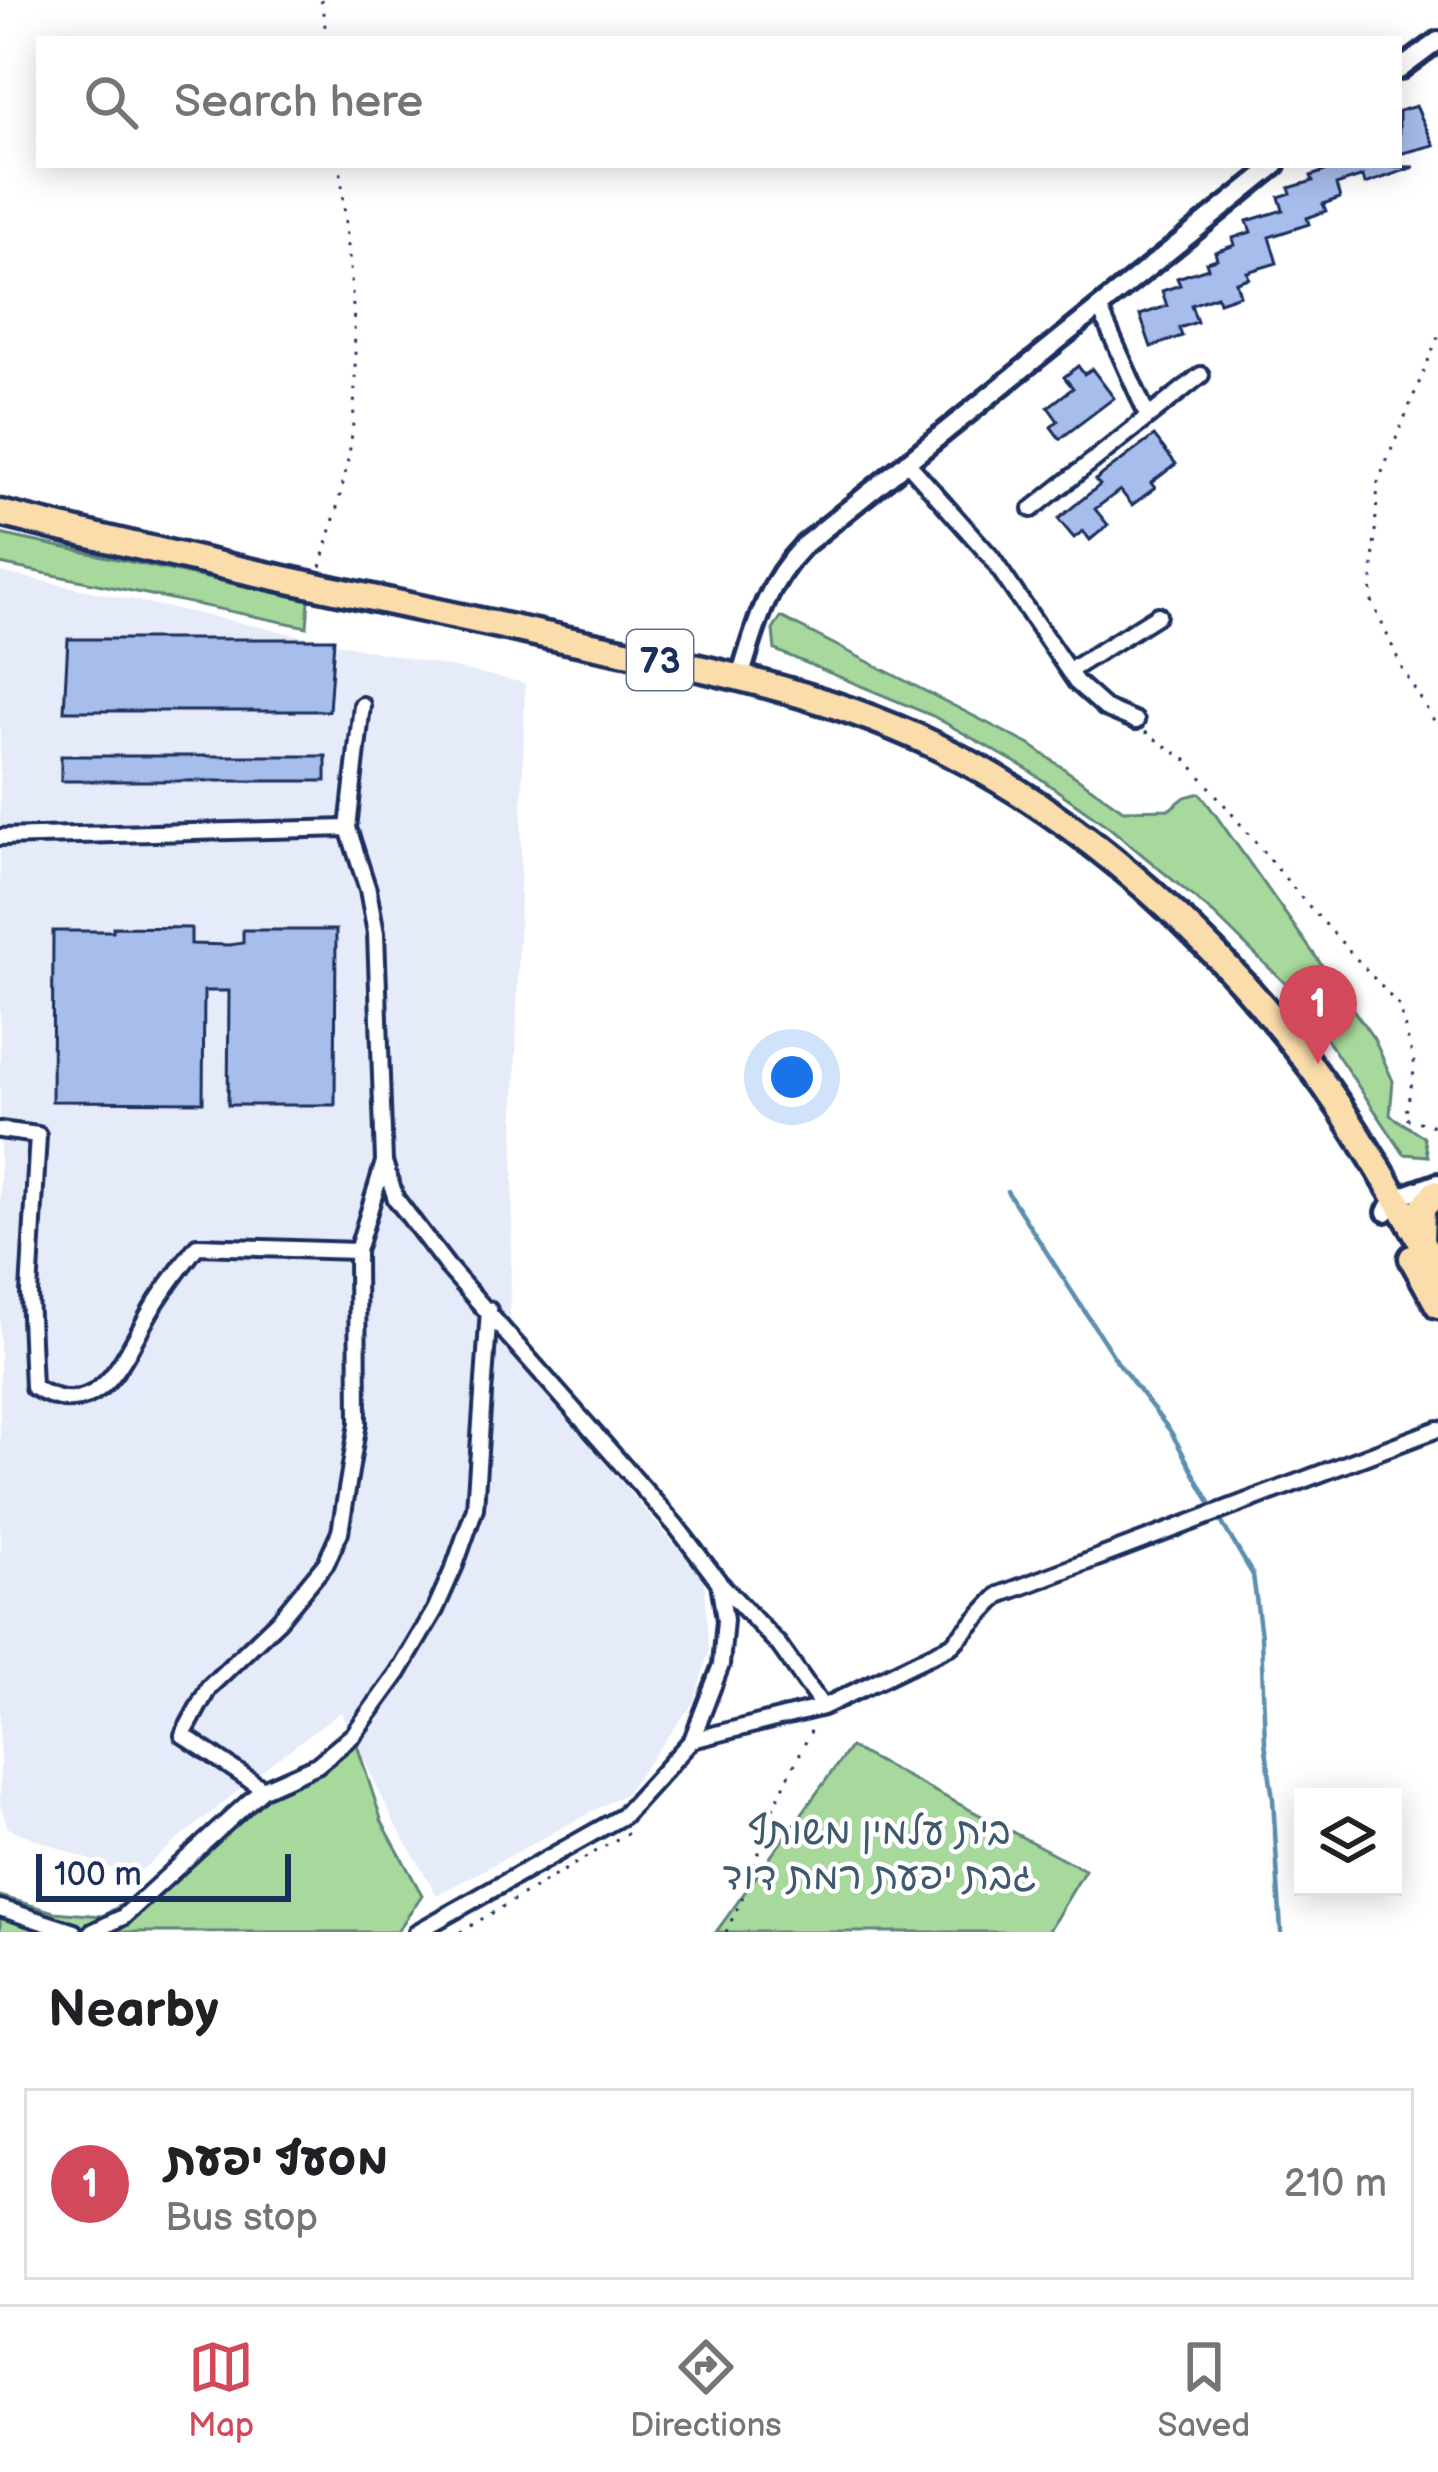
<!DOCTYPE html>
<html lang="en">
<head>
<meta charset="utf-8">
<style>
	body { margin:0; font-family:"Balsamiq Sans","Playpen Sans Hebrew",sans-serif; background:#f6f6f6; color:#202124 }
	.controls { position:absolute; right:36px; bottom:36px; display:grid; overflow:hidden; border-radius:0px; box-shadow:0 6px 30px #0003 }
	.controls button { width:108px; height:108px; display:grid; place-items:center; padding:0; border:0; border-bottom:3px solid #e0e0e0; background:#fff; color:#202124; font:60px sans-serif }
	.scale { position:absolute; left:36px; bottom:30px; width:255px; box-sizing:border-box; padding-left:12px; border:6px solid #1b2f5e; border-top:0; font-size:33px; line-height:42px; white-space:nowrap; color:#1b2f5e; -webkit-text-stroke:9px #fff; paint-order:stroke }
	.you { position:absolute; left:792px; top:1077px; width:42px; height:42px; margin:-30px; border:9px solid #fff; border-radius:50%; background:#1a73e8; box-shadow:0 0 0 18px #1a73e833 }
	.badge { display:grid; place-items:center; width:78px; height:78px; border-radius:50%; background:#d1495b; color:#fff; font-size:39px; font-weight:700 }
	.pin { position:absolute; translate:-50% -99px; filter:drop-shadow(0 3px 6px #0008) }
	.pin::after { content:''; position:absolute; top:63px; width:42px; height:36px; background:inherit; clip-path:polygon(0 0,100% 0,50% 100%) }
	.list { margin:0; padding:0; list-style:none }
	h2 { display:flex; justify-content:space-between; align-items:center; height:156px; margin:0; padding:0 48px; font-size:51px }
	h2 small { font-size:39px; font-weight:400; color:#757577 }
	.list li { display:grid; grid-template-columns:78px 1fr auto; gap:36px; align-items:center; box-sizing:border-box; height:192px; margin:0 24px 24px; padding:0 24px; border:3px solid #e0e0e0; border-radius:0px }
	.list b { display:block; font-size:45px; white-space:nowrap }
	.list p { margin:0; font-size:39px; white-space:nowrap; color:#757577 }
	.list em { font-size:39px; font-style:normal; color:#757577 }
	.icon { flex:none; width:66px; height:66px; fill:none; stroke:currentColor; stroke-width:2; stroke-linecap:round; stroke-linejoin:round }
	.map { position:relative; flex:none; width:1438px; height:1932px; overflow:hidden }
	.search { position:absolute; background:#fff; box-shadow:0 6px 30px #0003; left:36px; right:36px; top:36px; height:132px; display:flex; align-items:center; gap:30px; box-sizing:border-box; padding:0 42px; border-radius:0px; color:#757577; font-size:45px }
	.sheet { height:372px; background:#fff }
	nav { display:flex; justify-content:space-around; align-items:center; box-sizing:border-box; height:168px; border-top:3px solid #e0e0e0; background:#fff; font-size:33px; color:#757577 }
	nav a { display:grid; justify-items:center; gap:6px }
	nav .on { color:#d1495b }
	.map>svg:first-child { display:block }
	.built { fill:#e5ebf9 }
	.green { fill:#a6d99b; stroke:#60847c; stroke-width:3 }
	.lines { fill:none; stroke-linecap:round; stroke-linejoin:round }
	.stream { stroke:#5b8eb0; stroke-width:4.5 }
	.building { fill:#a7bdeb; stroke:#1b2f5e; stroke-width:3 }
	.minor-casing { stroke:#1b2f5e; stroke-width:22 }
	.tertiary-casing { stroke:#1b2f5e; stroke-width:26 }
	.trunk-casing { stroke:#1b2f5e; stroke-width:33 }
	.path { stroke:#1b2f5e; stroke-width:3; stroke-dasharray:3 9; stroke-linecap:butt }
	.minor { stroke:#fff; stroke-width:14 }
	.tertiary { stroke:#fff; stroke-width:16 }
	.trunk { stroke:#fbddab; stroke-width:24 }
	.labels { text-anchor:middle; stroke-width:9; stroke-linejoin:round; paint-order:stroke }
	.shield { fill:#fff; stroke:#5f6d8e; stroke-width:3 }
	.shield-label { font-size:36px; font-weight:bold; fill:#1b2f5e }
	.park-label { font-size:39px; fill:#3e5a6d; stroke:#fff }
</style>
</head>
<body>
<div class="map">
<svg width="1438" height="1932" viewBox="0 0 1438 1932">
	<rect width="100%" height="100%" fill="#fff"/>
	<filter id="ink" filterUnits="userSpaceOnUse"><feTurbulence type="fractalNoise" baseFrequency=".00833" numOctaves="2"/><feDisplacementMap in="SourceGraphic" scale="24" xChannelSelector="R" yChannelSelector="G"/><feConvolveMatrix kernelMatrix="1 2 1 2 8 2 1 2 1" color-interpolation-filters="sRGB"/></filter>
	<g filter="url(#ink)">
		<path class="built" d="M0 572 525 683 509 1351 704 1579 709 1651 694 1702 625 1794 437 1895 393 1820 341 1712 275 1760 133 1877 8 1828 0 1804Z"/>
		<path class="green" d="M0 534 309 600 307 627 0 564Z
			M781 617 1030 745 1123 810 1170 809 1185 797 1200 793 1374 1039 1393 1081 1390 1115 1424 1137 1428 1156 1404 1154 1297 995 1214 914 1110 828 1027 769 933 716 775 650 773 630Z
			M356 1742 382 1822 422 1895 397 1932H0V1896L54 1912 102 1916 171 1876 295 1771Z
			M850 1747 1085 1870 1048 1932H716Z"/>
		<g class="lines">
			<path class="stream" d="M1007 1191 1118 1363 1171 1432 1213 1508
				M1219 1518 1253 1575 1261 1636 1265 1742 1273 1799 1281 1932"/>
		</g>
		<path class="building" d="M1416 106 1434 145 1399 154V111Z
			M1324 165 1414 167 1365 184 1363 176 1336 185 1340 198 1323 204 1326 211 1307 218 1309 224 1269 237 1277 263 1247 272 1249 278 1236 282 1240 295 1219 302 1217 296 1191 305 1197 322 1179 328 1182 336 1151 347 1140 315 1167 306 1162 291 1180 285 1177 278 1208 268 1206 262 1217 259 1215 252 1235 245 1233 238 1251 232 1247 221 1283 210 1279 197 1291 193 1289 188 1313 181 1311 176 1325 171Z
			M1078 366 1084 374 1092 369 1114 398 1060 439 1051 427 1058 421 1048 407 1073 388 1064 377Z
			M1154 436 1176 464 1151 483 1155 488 1132 505 1120 490 1095 509 1108 525 1090 540 1083 531 1074 538 1058 519 1100 485 1095 480Z
			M68 639H334L329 711H64Z
			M61 756H326V781H61Z
			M113 927 191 928V944L229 945 243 943V930H336L335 1105H228L229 991H204L203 1102 52 1101 53 931H113Z"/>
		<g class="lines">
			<g class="minor-casing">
				<path id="minor" d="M1099 307 1148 417
					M906 461 991 557 1076 682 1105 708 1136 721
					M1032 509 1201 375
					M1069 671 1158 615
					M348 828 362 705
					M0 837 348 828 368 890 376 933 384 1162 396 1199 447 1266 676 1526 719 1582 725 1620 721 1665 692 1740 623 1816 417 1932
					M0 1130 38 1135 29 1293 33 1387C102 1429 124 1354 153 1307 166 1286 182 1266 197 1246L357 1251
					M823 1707 952 1645 999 1595 1438 1429
					M692 1740 823 1707 779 1645 719 1582
					M263 1789 183 1735 209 1687 279 1620 326 1563 340 1532 358 1423 357 1251 384 1162
					M0 1908 74 1932
					M92 1932 123 1917 263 1789 317 1765 353 1735 398 1673 435 1610 455 1565 475 1508 489 1310"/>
			</g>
			<g class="tertiary-casing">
				<path id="tertiary" d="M1399 70 1438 41
					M740 678C755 628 766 584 803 546L1276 165
					M1386 1212 1396 1198 1438 1183"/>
			</g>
			<g class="trunk-casing">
				<path id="trunk" d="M0 513C179 558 359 595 540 634 680 664 828 689 956 756 1094 828 1216 941 1309 1064 1358 1129 1398 1201 1438 1272
					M1421 1239 1422 1209 1435 1193
					M1412 1258 1438 1305"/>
			</g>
			<path class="path" d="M321 0 327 39
				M1438 337 1378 482 1371 599 1403 670 1438 727
				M321 567C333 520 349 472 353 423 360 337 348 251 340 165
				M1145 732 1189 762 1300 896 1399 1006 1415 1066 1405 1118 1438 1127
				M460 1932 629 1832
				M726 1932 745 1892 772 1810 814 1725"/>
			<use href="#minor" class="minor"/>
			<use href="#tertiary" class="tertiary"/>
			<use href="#trunk" class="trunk"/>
		</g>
	</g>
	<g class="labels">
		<rect class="shield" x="627" y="630" width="66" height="60" rx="9"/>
		<g class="shield-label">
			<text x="660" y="673">73</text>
		</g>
		<g class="park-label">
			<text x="879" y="1844">בית עלמין משותף<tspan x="879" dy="45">גבת יפעת רמת דוד</tspan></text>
		</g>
	</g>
</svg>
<div class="controls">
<button><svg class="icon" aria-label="layers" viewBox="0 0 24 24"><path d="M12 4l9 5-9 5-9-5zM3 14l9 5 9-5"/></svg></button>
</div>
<div class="scale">100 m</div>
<div class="you"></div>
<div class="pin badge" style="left:1318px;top:1064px">1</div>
<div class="search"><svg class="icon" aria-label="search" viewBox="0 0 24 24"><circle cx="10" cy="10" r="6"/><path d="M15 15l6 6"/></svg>Search here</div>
</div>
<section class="sheet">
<h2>Nearby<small></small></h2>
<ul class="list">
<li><span class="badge">1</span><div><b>מסעף יפעת</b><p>Bus stop</p></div><em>210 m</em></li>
</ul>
</section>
<nav>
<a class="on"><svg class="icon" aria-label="map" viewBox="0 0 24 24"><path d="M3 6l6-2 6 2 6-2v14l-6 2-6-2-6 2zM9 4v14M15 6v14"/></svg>Map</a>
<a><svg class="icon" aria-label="directions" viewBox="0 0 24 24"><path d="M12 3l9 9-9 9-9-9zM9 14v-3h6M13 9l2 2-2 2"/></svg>Directions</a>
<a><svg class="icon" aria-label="saved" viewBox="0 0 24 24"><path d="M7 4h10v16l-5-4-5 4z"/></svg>Saved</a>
</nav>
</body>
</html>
